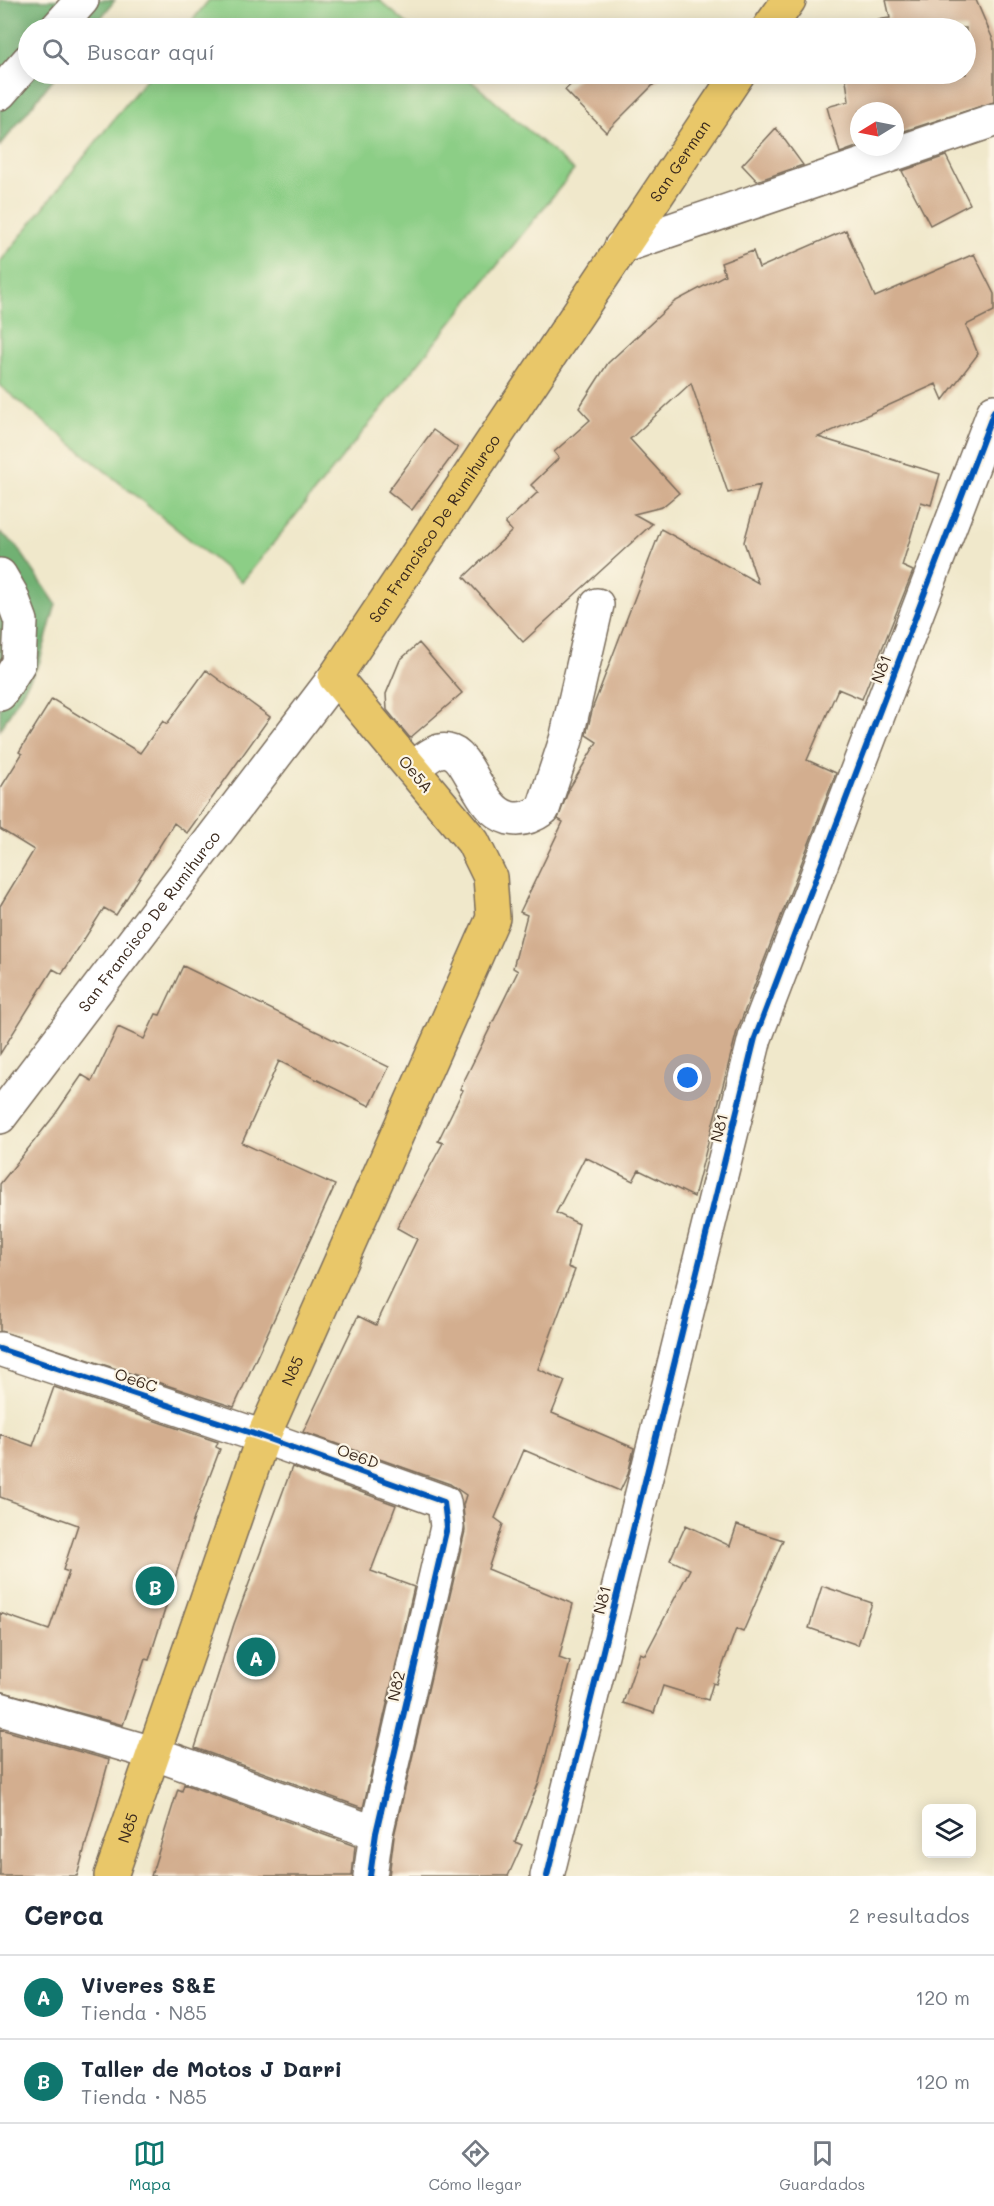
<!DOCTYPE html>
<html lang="es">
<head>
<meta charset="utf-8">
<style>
	body { margin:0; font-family:Mali,sans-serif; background:#f6f6f7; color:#1f2937 }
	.controls { position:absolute; right:18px; bottom:18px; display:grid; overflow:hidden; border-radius:9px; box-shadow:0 3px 15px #0003 }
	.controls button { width:54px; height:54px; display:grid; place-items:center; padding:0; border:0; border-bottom:2px solid #e0e1e3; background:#fff; color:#1f2937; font:30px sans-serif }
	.compass { position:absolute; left:850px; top:102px; width:54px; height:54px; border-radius:50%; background:#fff; box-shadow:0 3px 15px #0003; rotate:260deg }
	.you { position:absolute; left:688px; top:1078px; width:21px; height:21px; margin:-15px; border:4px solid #fff; border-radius:50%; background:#1a73e8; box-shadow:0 0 0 9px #1a73e833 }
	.badge { display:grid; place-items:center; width:39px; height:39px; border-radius:50%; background:#0f766e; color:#fff; font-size:20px; font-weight:700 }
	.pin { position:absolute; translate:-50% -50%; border:3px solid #fff; box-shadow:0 2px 6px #0006 }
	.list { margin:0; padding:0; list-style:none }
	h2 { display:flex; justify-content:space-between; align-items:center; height:78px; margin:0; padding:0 24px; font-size:26px }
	h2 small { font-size:20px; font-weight:400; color:#747a83 }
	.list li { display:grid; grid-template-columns:39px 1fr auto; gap:18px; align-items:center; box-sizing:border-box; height:84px; padding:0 24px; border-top:2px solid #e0e1e3 }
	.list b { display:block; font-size:22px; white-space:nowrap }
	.list p { margin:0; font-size:20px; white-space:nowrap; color:#747a83 }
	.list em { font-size:20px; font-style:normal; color:#747a83 }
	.icon { flex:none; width:33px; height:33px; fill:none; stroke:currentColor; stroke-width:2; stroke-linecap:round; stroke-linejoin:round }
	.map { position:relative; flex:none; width:994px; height:1876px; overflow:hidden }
	.search { position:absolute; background:#fff; box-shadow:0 3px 15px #0003; left:18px; right:18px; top:18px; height:66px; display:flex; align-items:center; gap:15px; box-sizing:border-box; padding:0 21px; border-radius:33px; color:#747a83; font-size:22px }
	.sheet { height:246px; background:#fff }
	nav { display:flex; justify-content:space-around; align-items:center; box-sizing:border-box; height:84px; border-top:2px solid #e0e1e3; background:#fff; font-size:16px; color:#747a83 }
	nav a { display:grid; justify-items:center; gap:3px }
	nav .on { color:#0f766e }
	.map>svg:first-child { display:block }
	.green { fill:#8cce86; stroke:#647c52; stroke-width:1.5 }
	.forest { fill:#71b173; stroke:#566e48; stroke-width:1.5 }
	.building { fill:#d3ae8f }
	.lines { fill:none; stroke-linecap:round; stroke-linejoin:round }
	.minor-casing { stroke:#7a6c5b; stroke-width:36 }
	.major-casing { stroke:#7a6c5b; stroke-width:36 }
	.minor { stroke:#fff; stroke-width:33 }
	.major { stroke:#e9c769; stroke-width:33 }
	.cycleway-casing { stroke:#fcf5e5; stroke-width:10 }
	.cycleway { stroke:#0057b8; stroke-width:6 }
	.labels { text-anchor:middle; stroke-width:4.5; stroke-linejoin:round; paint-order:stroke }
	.street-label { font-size:16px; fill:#3b2a1e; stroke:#fcf5e5 }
</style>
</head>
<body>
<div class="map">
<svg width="994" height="1876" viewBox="0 0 994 1876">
	<rect width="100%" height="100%" fill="#fcf5e5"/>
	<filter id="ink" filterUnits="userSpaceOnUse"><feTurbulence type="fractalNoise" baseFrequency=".0167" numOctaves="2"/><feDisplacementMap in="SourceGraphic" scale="12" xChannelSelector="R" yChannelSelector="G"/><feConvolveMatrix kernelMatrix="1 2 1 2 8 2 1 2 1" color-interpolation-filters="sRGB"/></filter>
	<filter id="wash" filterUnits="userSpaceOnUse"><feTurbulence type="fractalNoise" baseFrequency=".008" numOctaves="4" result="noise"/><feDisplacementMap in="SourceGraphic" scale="24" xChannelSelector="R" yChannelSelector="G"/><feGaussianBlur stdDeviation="1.35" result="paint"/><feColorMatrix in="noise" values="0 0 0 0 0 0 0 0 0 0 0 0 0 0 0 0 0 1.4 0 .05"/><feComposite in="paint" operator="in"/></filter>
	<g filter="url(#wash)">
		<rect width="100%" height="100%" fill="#f0e8cb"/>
		<path class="green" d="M209 0H379L412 28H186Z
			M150 74H463L574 170 242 582 0 386V262Z"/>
		<path class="forest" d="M0 0H115L93 28H28V74H57L0 146Z
			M0 532 16 545 56 604 39 664 0 730Z"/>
		<g id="blocks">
			<path class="building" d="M886 0H976L994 42V102L895 134V111H859V146L840 153 827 107 849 101 845 74H966V28H845L853 23 890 18Z
				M582 74H664L606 132 565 90Z
				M776 128 803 165 757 181 742 165Z
				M946 156 970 204 930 225 902 171Z
				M846 230 875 297 974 254 994 294V311L966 325 978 354 943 400 936 384 818 437 940 474 931 505 921 502 902 566 913 571 862 699 838 689 807 760 836 773 737 1031 694 1197 639 1170 633 1181 585 1157 556 1213 579 1224 568 1267 575 1270 538 1369 565 1381 552 1413 634 1448 628 1474 620 1491 524 1450 495 1518 503 1524 488 1569 573 1604 559 1658 570 1662 539 1782 515 1842 522 1845 508 1876H389L394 1836 465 1531 463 1505 466 1495 450 1484 303 1432 358 1316 376 1325 417 1239 397 1228 443 1143 438 1141 463 1090 460 1089 518 971 513 968 527 915 520 912 563 822 558 819 569 789 597 742 586 735 593 707 661 529 758 583 744 542 760 485 728 493 691 383 630 439 679 493 662 507 634 514 652 524 523 642 464 577 512 531 505 523 538 492 531 485 559 458 554 452 590 420 579 408 608 363 674 302 725 275 721 263 753 251 759 268Z
				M433 430 458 448 412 510 388 491Z
				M419 643 462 693 410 738 387 710 386 694 400 660Z
				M206 670 270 717 187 833 174 823 116 915 104 908 62 974 53 969 0 1054V906L34 850 0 829V789L22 754 19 752 52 699 140 753 163 721 167 724Z
				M183 966 389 1067 370 1106 279 1061 242 1143 335 1185 234 1407 0 1331V1184L54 1116 82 1075 92 1081 118 1027 144 1039 156 1014 160 1015Z
				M54 1387 218 1442 216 1447 220 1449 195 1515 149 1660 145 1659 123 1725 0 1691V1613L49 1630 69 1572 63 1570 78 1525 0 1497V1434L33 1446Z
				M292 1467 396 1505 371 1571 414 1587 363 1808 195 1748 234 1624Z
				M686 1525 730 1546 737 1525 783 1540 743 1632 736 1629 716 1684 713 1683 708 1700 663 1686 654 1713 623 1703 640 1653 645 1655 690 1569 670 1560Z
				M822 1586 872 1603 858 1645 809 1628Z
				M0 1729 109 1760 77 1876H0Z
				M184 1784 355 1846 352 1876H151L178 1789 182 1791Z"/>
		</g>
	</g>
	<g filter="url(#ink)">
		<use href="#blocks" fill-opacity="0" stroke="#7a6c5b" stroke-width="1.5"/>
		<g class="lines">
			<g class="minor-casing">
				<g id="minor">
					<path d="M57 28 82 0"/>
					<path d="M0 93 28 61"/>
					<path d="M621 247 994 120"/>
					<path d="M0 575 11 594 21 621 19 663 0 694"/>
					<path d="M412 769C422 762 435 748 448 751 471 755 478 810 509 818 522 821 532 817 543 809L566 740 597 605"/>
					<path id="s1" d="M0 1117 335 677"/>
					<path d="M0 1349 263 1437 444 1502 447 1527 376 1833 370 1876"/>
					<path d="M0 1709 153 1753 376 1833"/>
					<path d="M547 1876 755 1038 994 411"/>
				</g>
			</g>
			<g class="major-casing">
				<g id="major">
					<path d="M769 28 789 0"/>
					<path id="s2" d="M111 1876 263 1437 493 918 490 877 473 842 335 677 738 74"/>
				</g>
			</g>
			<use href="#minor" class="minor"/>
			<use href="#major" class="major"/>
			<g class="cycleway-casing">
				<path id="cycleway" d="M0 1349 263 1437 444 1502 447 1527 376 1833 370 1876
					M547 1876 755 1038 994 411"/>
			</g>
			<use href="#cycleway" class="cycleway"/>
		</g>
	</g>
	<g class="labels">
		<g class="street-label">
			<text dy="6" stroke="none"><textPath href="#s2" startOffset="1948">San German</textPath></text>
			<text dy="6" stroke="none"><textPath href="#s2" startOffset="1506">San Francisco De Rumihurco</textPath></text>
			<text transform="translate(881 669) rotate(-69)" y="6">N81</text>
			<text transform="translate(416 774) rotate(50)" y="6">Oe5A</text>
			<text dy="6" stroke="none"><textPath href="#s1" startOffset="246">San Francisco De Rumihurco</textPath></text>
			<text transform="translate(719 1128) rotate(-76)" y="6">N81</text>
			<text dy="6" stroke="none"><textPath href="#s2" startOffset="537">N85</textPath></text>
			<text transform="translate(136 1380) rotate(19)" y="6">Oe6C</text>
			<text transform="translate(358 1456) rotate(20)" y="6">Oe6D</text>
			<text transform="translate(602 1600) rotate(-76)" y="6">N81</text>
			<text transform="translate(396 1686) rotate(-77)" y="6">N82</text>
			<text dy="6" stroke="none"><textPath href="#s2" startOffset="51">N85</textPath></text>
		</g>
	</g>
</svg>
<div class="controls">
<button><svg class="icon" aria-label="layers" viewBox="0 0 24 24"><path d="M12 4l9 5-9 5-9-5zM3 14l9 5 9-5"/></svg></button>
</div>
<svg class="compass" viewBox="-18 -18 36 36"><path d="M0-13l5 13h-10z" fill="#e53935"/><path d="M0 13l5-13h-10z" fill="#747a83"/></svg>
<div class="you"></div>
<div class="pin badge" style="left:256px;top:1657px">A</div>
<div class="pin badge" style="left:155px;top:1586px">B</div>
<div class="search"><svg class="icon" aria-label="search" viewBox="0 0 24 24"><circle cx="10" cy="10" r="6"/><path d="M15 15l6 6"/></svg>Buscar aquí</div>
</div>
<section class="sheet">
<h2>Cerca<small>2 resultados</small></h2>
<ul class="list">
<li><span class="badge">A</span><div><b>Viveres S&amp;E</b><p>Tienda · N85</p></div><em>120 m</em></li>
<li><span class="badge">B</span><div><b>Taller de Motos J Darri</b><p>Tienda · N85</p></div><em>120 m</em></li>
</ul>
</section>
<nav>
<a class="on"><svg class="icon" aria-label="map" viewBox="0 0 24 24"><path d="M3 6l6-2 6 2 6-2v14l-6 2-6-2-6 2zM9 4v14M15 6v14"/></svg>Mapa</a>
<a><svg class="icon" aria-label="directions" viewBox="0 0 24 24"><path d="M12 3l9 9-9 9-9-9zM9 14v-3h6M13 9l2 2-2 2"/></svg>Cómo llegar</a>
<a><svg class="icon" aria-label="saved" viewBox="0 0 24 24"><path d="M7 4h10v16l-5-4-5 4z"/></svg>Guardados</a>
</nav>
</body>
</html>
